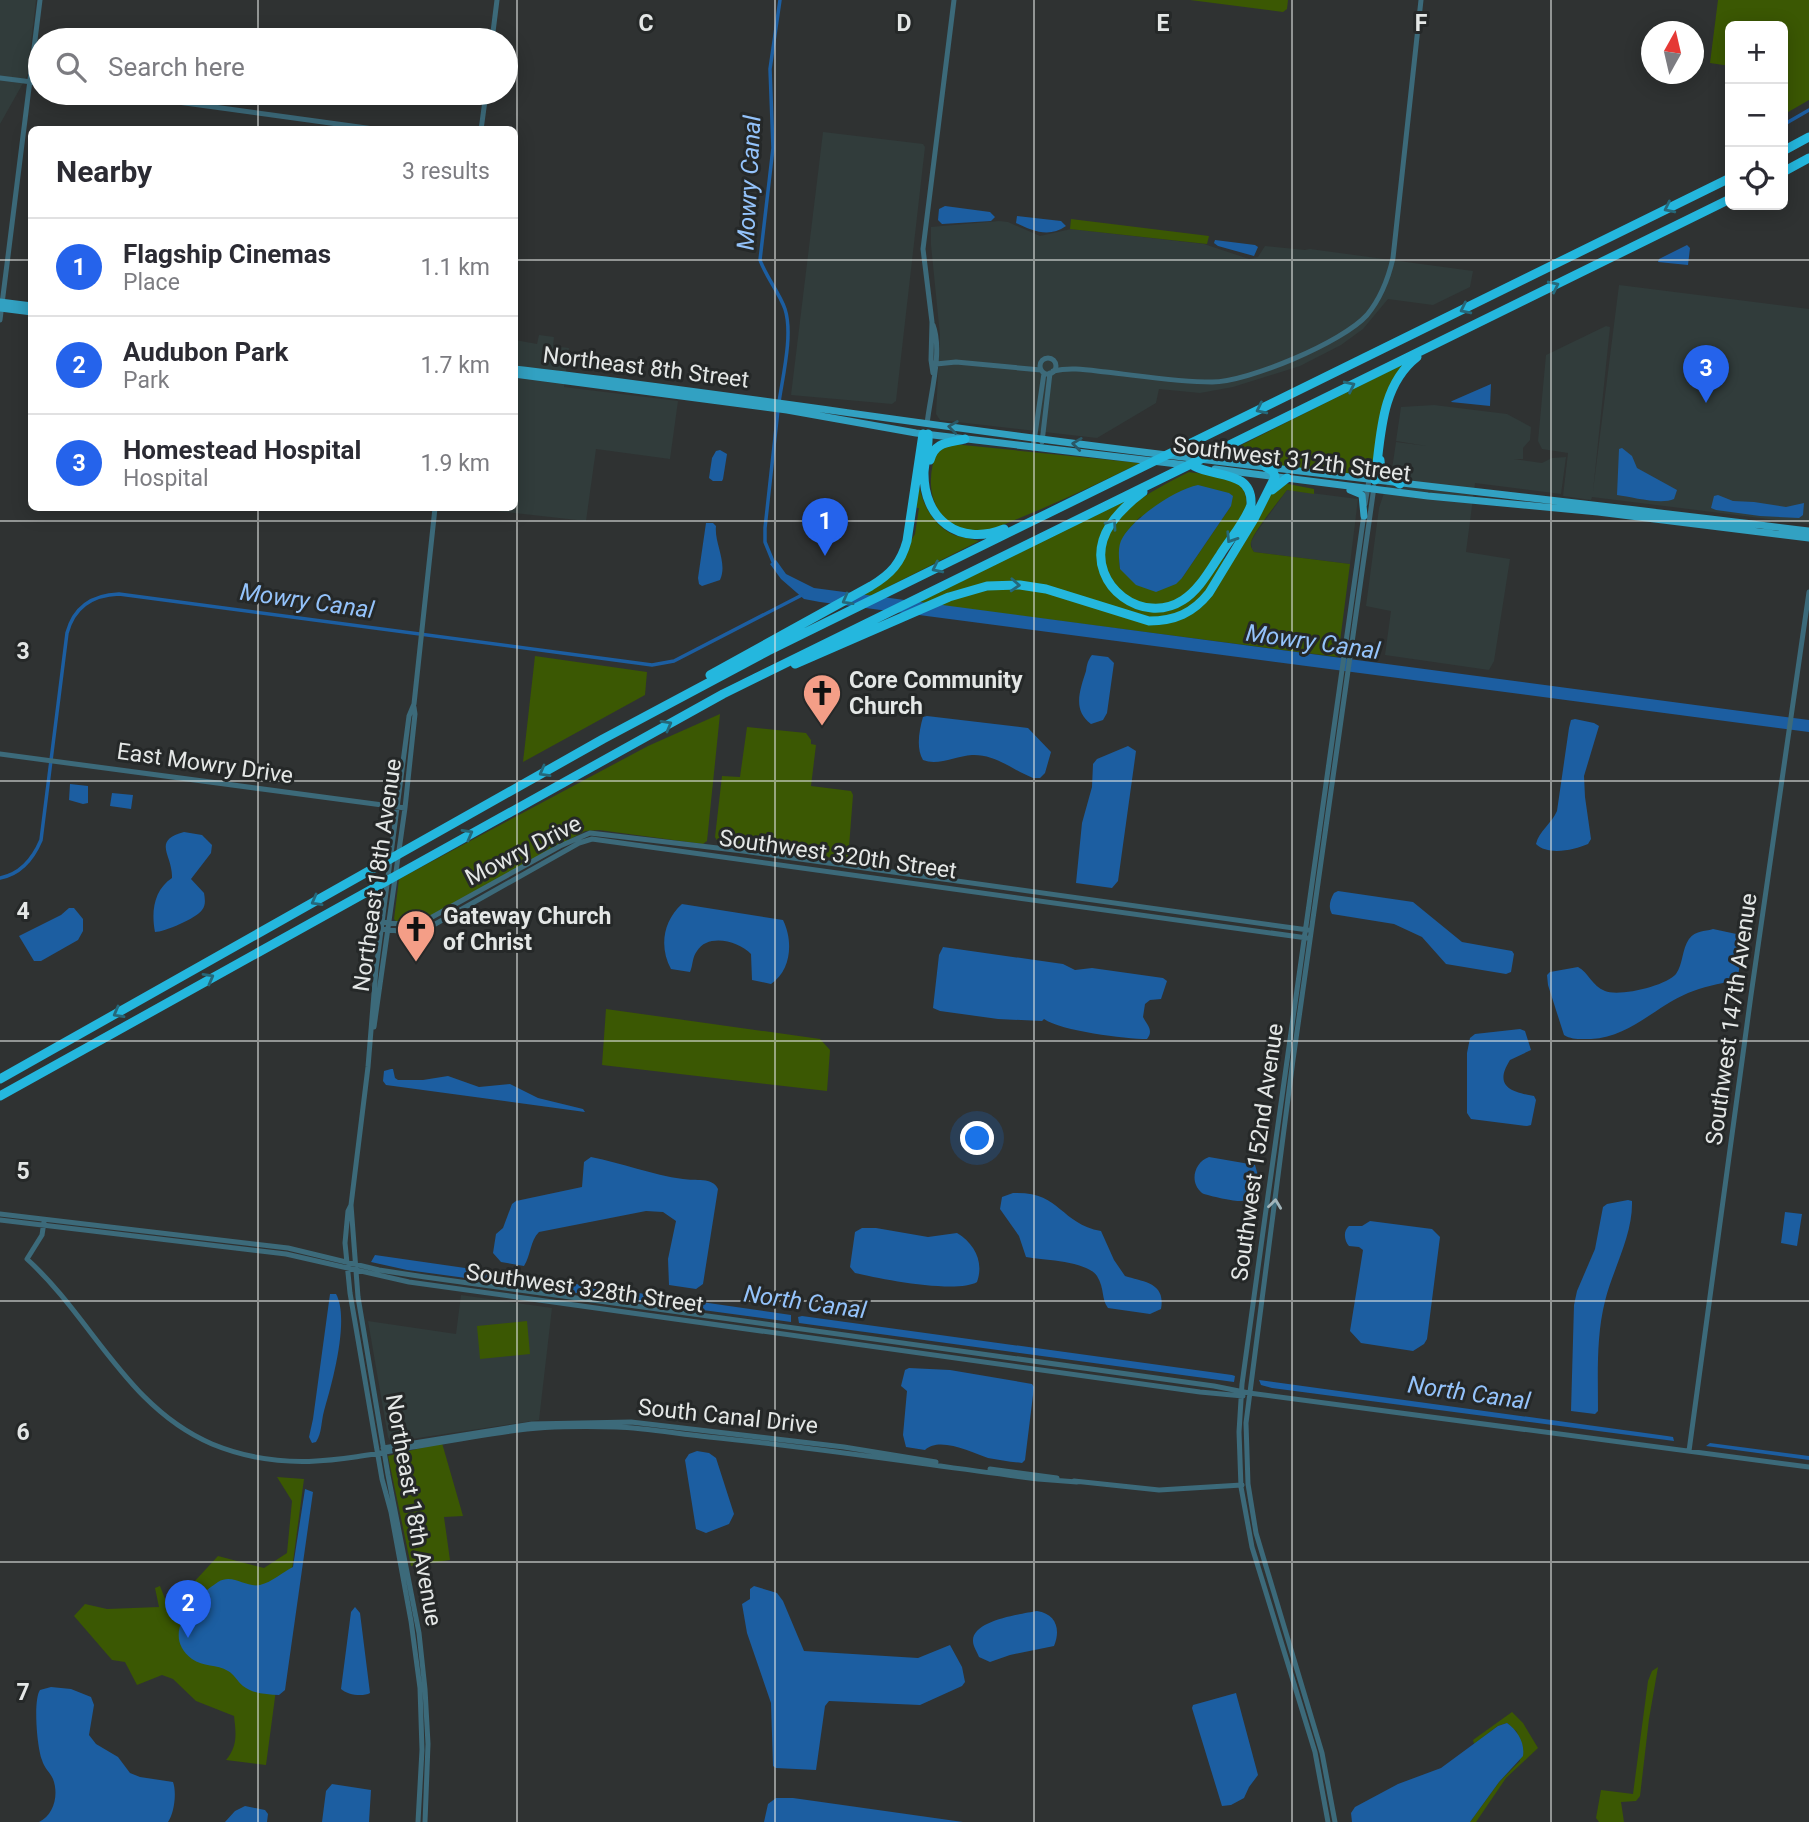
<!DOCTYPE html>
<html lang="en">
<head>
<meta charset="utf-8">
<style>
	body { margin:0; font-family:Roboto,sans-serif; background:#f7f7f7; color:#2b2b33 }
	.controls { position:absolute; right:21px; top:21px; display:grid; overflow:hidden; border-radius:10px; box-shadow:0 4px 18px #0003 }
	.controls button { width:63px; height:63px; display:grid; place-items:center; padding:0; border:0; border-bottom:2px solid #e1e1e2; background:#fff; color:#2b2b33; font:35px sans-serif }
	.compass { position:absolute; left:1641px; top:21px; width:63px; height:63px; border-radius:50%; background:#fff; box-shadow:0 4px 18px #0003; rotate:8deg }
	.you { position:absolute; left:978px; top:1139px; width:24px; height:24px; margin:-18px; border:5px solid #fff; border-radius:50%; background:#1a73e8; box-shadow:0 0 0 10px #1a73e833 }
	.badge { display:grid; place-items:center; width:46px; height:46px; border-radius:50%; background:#2563eb; color:#fff; font-size:23px; font-weight:700 }
	.pin { position:absolute; translate:-50% -58px; filter:drop-shadow(0 2px 4px #0008) }
	.pin::after { content:''; position:absolute; top:37px; width:24px; height:21px; background:inherit; clip-path:polygon(0 0,100% 0,50% 100%) }
	.list { margin:0; padding:0; list-style:none }
	h2 { display:flex; justify-content:space-between; align-items:center; height:91px; margin:0; padding:0 28px; font-size:30px }
	h2 small { font-size:23px; font-weight:400; color:#7c7c81 }
	.list li { display:grid; grid-template-columns:46px 1fr auto; gap:21px; align-items:center; box-sizing:border-box; height:98px; padding:0 28px; border-top:2px solid #e1e1e2 }
	.list b { display:block; font-size:26px; white-space:nowrap }
	.list p { margin:0; font-size:23px; white-space:nowrap; color:#7c7c81 }
	.list em { font-size:23px; font-style:normal; color:#7c7c81 }
	.icon { flex:none; width:38px; height:38px; fill:none; stroke:currentColor; stroke-width:2; stroke-linecap:round; stroke-linejoin:round }
	.map { position:relative; flex:none; width:1809px; height:1822px; overflow:hidden }
	.search { position:absolute; background:#fff; box-shadow:0 4px 18px #0003; left:28px; top:28px; width:490px; height:77px; display:flex; align-items:center; gap:18px; box-sizing:border-box; padding:0 24px; border-radius:38px; color:#7c7c81; font-size:26px }
	.panel { position:absolute; background:#fff; box-shadow:0 4px 18px #0003; left:28px; top:126px; width:490px; height:385px; border-radius:10px }
	.map>svg:first-child { display:block }
	.built { fill:#313c3b }
	.green { fill:#3b5803; fill-rule:evenodd }
	.water { fill:#1c5ea1 }
	.lines { fill:none; stroke-linecap:round; stroke-linejoin:round }
	.canal { stroke:#1c5ea1; stroke-width:3.5 }
	.minor { stroke:#3c6a7a; stroke-width:5 }
	.major { stroke:#32a1c2; stroke-width:7 }
	.highway { stroke:#24b7de; stroke-width:9 }
	.oneway { stroke:#25687a }
	.oneway2 { stroke:#2a5866 }
	.oneway3 { stroke:#a1b5bb }
	.grid { fill:none; stroke:#e4e7e6; stroke-width:2; stroke-opacity:0.55 }
	.labels { text-anchor:middle; stroke-width:6; stroke-linejoin:round; paint-order:stroke }
	.street-label { font-size:23px; fill:#e4e7e6; stroke:#252828 }
	.poi-label { font-size:23px; font-weight:bold; fill:#e4e7e6; stroke:#252828; text-anchor:start }
	.water-label { font-size:24px; font-style:italic; fill:#94c3fb; stroke:#252828 }
	.grid-label { font-size:23px; text-anchor:middle; font-weight:bold; fill:#e4e7e6; stroke:#252828; stroke-width:6; stroke-linejoin:round; paint-order:stroke }
</style>
</head>
<body>
<div class="map">
<svg width="1809" height="1822" viewBox="0 0 1809 1822">
	<rect width="100%" height="100%" fill="#2f3232"/>
	<path class="built" d="M0 0H36L27 76 0 124Z
		M823 132 923 144 925 147 896 401 892 404 791 395Z
		M999 221 1008 222 1040 236 1071 229 1204 244 1249 259 1258 257 1265 246 1305 250 1310 249 1473 271 1470 287 1433 305 1388 299 1363 329 1341 345 1300 366 1233 387 1200 393 1159 389 1156 403 1097 438 940 420 936 414 940 335 931 245V227Z
		M1619 285 1809 309V524L1592 497 1591 500 1563 496 1568 453 1542 449 1538 441 1546 355 1606 326 1610 327 1593 491Z
		M539 335 554 337 553 346 569 348 564 387 678 401 670 459 596 449 586 521 478 509 514 508 515 340 537 344Z
		M1434 405 1507 414 1531 427 1530 440 1523 448V459H1514L1542 463 1552 458 1566 457 1561 494 1475 483 1466 552 1510 559 1494 661 1489 670 1385 655 1391 611 1366 606 1379 508 1392 469 1396 442 1427 446 1396 441 1401 407Z
		M1287 490 1358 499 1350 564 1254 552 1252 549 1251 542 1256 533Z
		M461 1295 552 1308 539 1420 391 1442 388 1437 368 1321 456 1334Z"/>
	<path class="green" d="M1190 0H1288L1287 9 1283 12Z
		M1718 0H1809V100L1783 115V26H1730V66L1710 63Z
		M1071 219 1209 236 1207 244 1070 229Z
		M1409 361 1394 380 1374 477 1216 458Z
		M953 444 1140 463C1101 482 1062 501 1022 517 1009 522 995 530 981 531 965 532 947 525 939 511 927 491 930 470 937 449Z
		M1189 472C1215 476 1251 473 1246 509 1229 534 1203 583 1179 599 1138 624 1088 573 1109 532 1122 505 1163 485 1189 472ZM1231 506 1182 578 1120 569C1117 543 1123 535 1140 517Z
		M1283 483 1314 489V494L1287 490C1279 501 1254 531 1251 542 1250 547 1252 548 1254 552L1350 564 1338 657 936 605 990 588 1035 589 1137 620 1191 614 1270 495Z
		M917 488 920 489C924 509 937 529 957 536 965 538 973 539 979 541L870 596 861 595 887 580 915 534 919 508H917V503L914 502Z
		M1128 499 1102 532 1109 589 1114 594 1137 609 1170 610 1222 558 1225 559 1207 592 1191 609 1157 619 1080 597 992 582 952 592 927 604 918 602Z
		M535 656 647 672 645 695 523 762Z
		M720 714 707 841 703 844 599 830 585 831 425 919 408 923 396 921 394 919 399 879 648 746Z
		M747 727 806 733 811 740V744L816 745 811 786 851 791 853 795 848 860 718 842 715 837 722 776 740 777Z
		M606 1009 820 1039 830 1050 827 1091 602 1065Z
		M527 1321 530 1354 480 1359 477 1326Z
		M442 1443 463 1516 444 1517 450 1560 411 1566 388 1456Z
		M277 1477 304 1479 266 1765 226 1760C238 1746 236 1733 234 1716L196 1701 173 1679 162 1675 137 1685 125 1662 112 1660 74 1616 85 1604 107 1609 159 1607 155 1588 160 1586 167 1604 182 1595 218 1556 264 1568 287 1553 292 1501Z
		M1658 1667 1649 1719 1640 1796 1636 1801 1621 1802 1624 1822H1599L1596 1818 1601 1790 1633 1794 1648 1681 1652 1671Z
		M1512 1712 1523 1723 1538 1748 1506 1778 1476 1822H1470L1499 1782 1520 1761 1517 1732 1507 1723 1498 1726 1474 1744 1473 1740Z"/>
	<path class="water" d="M945 206 990 212 995 217 991 221 942 224 938 220 939 209Z
		M1017 216 1061 221 1066 226C1049 238 1033 231 1016 223Z
		M1215 240 1255 245 1258 247 1254 256 1218 246 1214 243Z
		M1687 245 1690 248 1688 265 1658 262 1659 259Z
		M1491 384 1490 406 1451 402 1452 401Z
		M1622 448 1632 456 1637 468 1677 490 1674 499C1661 505 1632 497 1617 495L1619 449Z
		M720 450 727 454 723 479 722 481H713L709 478 712 458 716 451Z
		M1198 485 1229 493 1233 496 1231 506 1182 578 1176 584 1156 592 1136 585 1120 569C1119 558 1117 546 1123 537 1135 517 1176 489 1198 485Z
		M1718 495 1733 501 1754 502 1786 507 1804 503 1803 515 1799 518 1760 516 1716 510 1711 508 1714 496Z
		M706 523H713L716 526C714 543 728 563 720 580L702 586 699 584 698 578Z
		M776 560 786 574 814 588 1809 720V732L820 602 804 599 781 579 770 564Z
		M1092 655 1108 657 1114 663 1107 713 1103 720 1091 724C1072 710 1080 690 1086 671 1087 664 1088 660 1092 655Z
		M927 716 1028 728 1051 752 1045 773 1040 778H1033C1012 770 996 754 972 755 956 756 938 766 923 760 916 748 919 731 923 717Z
		M1575 719 1594 723 1599 726 1584 776 1585 797 1591 839 1588 844C1574 850 1548 856 1536 844 1539 831 1552 823 1557 811L1569 728 1571 720Z
		M1128 746 1136 751 1118 881 1112 888 1076 883 1082 823 1092 787 1093 764 1097 759Z
		M70 784 88 786V803L83 804 69 800Z
		M112 793 133 795 131 809 110 806Z
		M184 832 202 835 212 845 211 853 191 879 204 893C205 899 206 905 202 910 197 918 164 932 155 932 151 911 154 890 172 878 173 855 151 841 184 832Z
		M1338 891 1413 902 1462 942 1512 951 1514 954 1511 972 1506 974 1446 964 1422 937 1394 924 1332 914C1328 907 1330 900 1334 893Z
		M682 904 783 920C793 940 792 970 771 984L752 980 751 954C739 941 708 933 697 951 692 957 693 966 690 972L671 969C659 947 663 921 682 904Z
		M69 908H74L83 919V931L78 940 41 961H34L19 936 61 915Z
		M1713 929 1741 935 1744 939 1738 976 1735 980C1719 984 1702 987 1688 993 1653 1008 1630 1037 1591 1039 1581 1039 1572 1040 1564 1035L1548 985 1547 975 1550 972 1578 967C1589 973 1592 986 1605 991 1619 997 1666 986 1676 974 1683 964 1682 949 1689 939 1696 930 1704 932 1713 929Z
		M943 947 1063 964 1075 970 1092 968 1163 978 1167 981 1161 999 1150 1000 1145 1004 1143 1017C1147 1025 1154 1030 1147 1039 1125 1039 1061 1031 1044 1019L1042 1021 998 1019 940 1011 933 1008 939 955Z
		M1520 1029 1525 1031 1531 1050 1510 1060C1493 1087 1512 1092 1534 1096L1536 1100 1531 1125 1527 1126 1471 1119 1467 1113V1053L1470 1038 1475 1034Z
		M391 1069H393L395 1078 398 1080H423L448 1076 479 1087 510 1084 538 1098 583 1109 585 1112 386 1085 383 1081 384 1071Z
		M591 1157C622 1163 652 1175 683 1179 695 1181 713 1177 718 1189L703 1284 696 1289 669 1285 668 1259 676 1221 663 1212 646 1211 539 1232C530 1241 531 1255 524 1266L501 1262 493 1253 496 1234 503 1228 512 1204 516 1201 582 1187 584 1162Z
		M1209 1157 1255 1165 1259 1179 1250 1197C1247 1199 1245 1201 1240 1201 1236 1202 1205 1195 1202 1193 1189 1183 1194 1162 1209 1157Z
		M1013 1193C1061 1191 1059 1223 1101 1231L1114 1260 1125 1276C1143 1282 1166 1282 1161 1309L1150 1314 1108 1308C1101 1299 1105 1289 1097 1276 1087 1261 1043 1260 1026 1257L1019 1236 1000 1209 1002 1197Z
		M1628 1200 1632 1201C1633 1235 1613 1269 1605 1301 1596 1337 1598 1375 1598 1411L1595 1414 1571 1411 1574 1305 1577 1291 1595 1249 1603 1207 1607 1204Z
		M1785 1212 1802 1214 1797 1246 1781 1243Z
		M1370 1221 1432 1229 1440 1237 1427 1339 1424 1344 1413 1351 1361 1343 1350 1331 1363 1250 1359 1247 1349 1246C1344 1240 1343 1231 1349 1226H1362Z
		M862 1228H876L928 1237 957 1233C975 1244 984 1262 977 1282 957 1294 880 1279 855 1273L850 1267 855 1232Z
		M375 1255 791 1315V1322L407 1270 371 1262Z
		M330 1294H336C350 1319 332 1384 324 1411 321 1422 322 1433 316 1442L312 1443 309 1437 313 1419Z
		M802 1316 1232 1375 1235 1376 1234 1382 799 1323 798 1317Z
		M909 1368 950 1370 1032 1384 1034 1387 1025 1460 1022 1463C1011 1462 999 1460 988 1458 972 1453 940 1436 925 1450L906 1447 903 1435 907 1391 901 1386 905 1370Z
		M1259 1380 1667 1436 1673 1437 1674 1441 1272 1388 1261 1385Z
		M1710 1443 1809 1456V1460L1706 1446Z
		M697 1451 709 1453 716 1458 734 1514 729 1524 706 1533 696 1529 685 1460 689 1454Z
		M305 1489 313 1492 285 1690 279 1695C267 1694 253 1694 243 1686 237 1681 234 1674 228 1671 217 1664 203 1667 192 1659 159 1634 195 1597 218 1582 233 1573 245 1588 260 1585 272 1582 283 1572 293 1567Z
		M754 1586 777 1593 783 1601 804 1651 918 1658 950 1645 962 1667 965 1682 962 1686 920 1705 829 1701 825 1706 816 1770 776 1768 773 1766 771 1703 747 1633 742 1604 750 1599V1589Z
		M355 1607 360 1613 370 1693C363 1697 347 1695 341 1689L351 1612Z
		M1037 1611C1056 1614 1061 1629 1054 1646L1010 1655 990 1662 979 1657C977 1652 973 1646 973 1641 972 1620 1022 1614 1037 1611Z
		M51 1687 71 1689 91 1697 94 1705 89 1735 96 1744 118 1757 130 1773 140 1777 173 1782C177 1793 174 1814 168 1822H39C54 1815 59 1795 53 1779 50 1772 44 1768 42 1760 37 1747 33 1700 40 1690Z
		M1236 1693 1258 1775 1249 1787 1244 1798 1231 1805 1222 1806 1192 1708 1193 1705Z
		M1507 1723C1518 1731 1525 1743 1523 1756L1499 1782 1470 1822H1352L1351 1813 1355 1807 1398 1784 1441 1768 1498 1726Z
		M332 1784 371 1790 369 1822H322L326 1791Z
		M776 1798H793L963 1822H764L768 1804Z
		M245 1806 265 1810 268 1814 267 1822H225L235 1811Z"/>
	<g class="lines">
		<path class="canal" d="M1783 125 1809 110
			M779 402C783 375 793 334 785 309 779 292 766 277 760 260L773 148 770 69 780 0
			M774 564 765 542V528L778 410
			M0 878C21 874 33 859 41 840L67 633C74 607 92 595 119 594L652 665 674 661 802 595"/>
		<path class="minor" d="M492 40 497 0
			M0 78 40 83
			M112 93 381 130
			M481 130 486 93
			M0 320 40 0
			M1040 366a8 8 0 1 1 16 0a8 8 0 1 1-16 0Z
			M936 364 956 362 1041 370
			M1053 371C1071 367 1088 370 1106 372 1141 376 1177 382 1212 382 1248 382 1343 342 1367 315 1381 298 1388 280 1393 258L1421 0
			M933 373 931 360 932 322 923 249 954 0
			M927 424C930 396 943 351 933 325
			M1042 442 1050 373
			M1033 448 1044 373
			M1365 504 1369 480
			M0 754 405 808
			M382 922 410 925 425 921 560 846 590 833 743 851 1308 930
			M381 929 407 932 430 927 579 843 592 839 1307 938
			M374 1027 405 808 415 714 414 707
			M351 1205 348 1211 345 1243 350 1293 382 1479 391 1512 411 1621 420 1688 422 1750 418 1822
			M0 1214 288 1248 379 1270 425 1277 1214 1386 1249 1393 1809 1467
			M0 1220 286 1254 409 1282 1200 1392 1243 1396
			M44 1222 42 1235 27 1259C92 1318 127 1408 212 1444 280 1472 338 1461 407 1448 442 1442 476 1436 511 1431 545 1426 581 1426 616 1427 647 1428 678 1434 709 1437 819 1448 928 1465 1038 1479L1077 1482
			M383 1448 532 1424 631 1422 844 1447 936 1462
			M1689 1451 1751 995 1809 592
			M990 1469 1057 1478
			M1074 1481 1159 1490 1242 1485
			M425 1822 428 1744 425 1689 419 1633 388 1475 358 1297 351 1205 368 1067 376 969 409 716 414 704 435 508
			M1328 1822 1315 1752 1252 1547 1241 1487 1239 1432 1242 1384 1265 1217 1364 514
			M1335 1822 1322 1753 1256 1533 1248 1484 1246 1423 1293 1060 1374 487"/>
		<path class="major" d="M0 302 32 306
			M0 308 32 312
			M514 369C690 389 865 416 1041 439 1297 473 1553 499 1809 531
			M514 374 787 410 916 433 1186 465
			M1215 469 1428 496 1598 512 1809 538
			M1350 490 1362 495 1364 516"/>
		<path class="highway" d="M1783 151 1809 137
			M1783 172 1809 158
			M928 434C929 447 925 459 924 472 923 519 959 547 1004 529
			M930 460C935 441 949 443 965 439
			M1380 460C1380 474 1390 477 1400 484
			M1375 480C1381 437 1380 386 1417 357
			M1272 490 1287 478
			M1143 492C1127 504 1109 520 1103 540 1089 586 1143 626 1183 600 1199 590 1209 571 1220 555 1230 539 1245 522 1251 505 1253 470 1216 478 1194 466
			M795 664 949 597 987 586 1020 585 1046 589 1149 621C1175 621 1193 613 1209 593L1254 519 1275 477 1273 471 1266 467
			M710 675 871 586C891 574 901 563 907 541L923 434
			M0 1079 603 739 768 651 1730 178
			M0 1096 723 694 1730 199"/>
	</g>
	<defs><path id="oneway-chevron" d="M-2-3.5L2.5 0L-2 3.5" fill="none" stroke-width="1.6" stroke-linecap="round" stroke-linejoin="round" transform="scale(1.75)"/></defs>
	<g class="oneway">
		<use href="#oneway-chevron" transform="translate(1669 208) rotate(154)"/>
		<use href="#oneway-chevron" transform="translate(1554 286) rotate(-26)"/>
		<use href="#oneway-chevron" transform="translate(1465 309) rotate(154)"/>
		<use href="#oneway-chevron" transform="translate(1350 386) rotate(-26)"/>
		<use href="#oneway-chevron" transform="translate(1261 409) rotate(154)"/>
		<use href="#oneway-chevron" transform="translate(1112 524) rotate(-55)"/>
		<use href="#oneway-chevron" transform="translate(1231 538) rotate(123)"/>
		<use href="#oneway-chevron" transform="translate(937 568) rotate(154)"/>
		<use href="#oneway-chevron" transform="translate(1015 585) rotate(3)"/>
		<use href="#oneway-chevron" transform="translate(847 600) rotate(151)"/>
		<use href="#oneway-chevron" transform="translate(667 725) rotate(-29)"/>
		<use href="#oneway-chevron" transform="translate(544 772) rotate(151)"/>
		<use href="#oneway-chevron" transform="translate(468 834) rotate(-29)"/>
		<use href="#oneway-chevron" transform="translate(316 901) rotate(151)"/>
		<use href="#oneway-chevron" transform="translate(209 978) rotate(-29)"/>
		<use href="#oneway-chevron" transform="translate(118 1013) rotate(151)"/>
	</g>
	<g class="oneway2">
		<use href="#oneway-chevron" transform="translate(953 427) rotate(-172)"/>
		<use href="#oneway-chevron" transform="translate(1077 444) rotate(-173)"/>
	</g>
	<use class="oneway3" href="#oneway-chevron" transform="translate(1275 1204) rotate(-83)"/>
	<path class="grid" d="M258 0V40M517 0V1822M775 0V1822M1034 0V1822M1292 0V1822M1551 0V1822M258 93V130M0 260H32M514 260H1809M258 508V1822M0 521H1809M0 781H1809M0 1041H1809M0 1301H1809M0 1562H1809"/>
	<defs>
		<g id="church-pin" transform="scale(2.0125)"><path d="M0 17L-7.5 6A9.5 9.5 0 1 1 7.5 6Z" fill="#f49e87" stroke="#252828"/><path d="M-1.2-6h2.4v3.5h3.3v2.4h-3.3V6h-2.4V-.1h-3.3v-2.4h3.3Z" fill="#111"/></g>
	</defs>
	<g fill-rule="evenodd">
		<use href="#church-pin" x="822" y="693"/>
		<use href="#church-pin" x="416" y="929"/>
	</g>
	<g class="labels">
		<g class="street-label">
			<text transform="translate(646 367) rotate(7)" y="8">Northeast 8th Street</text>
			<text transform="translate(1292 459) rotate(7)" y="8">Southwest 312th Street</text>
			<text transform="translate(205 763) rotate(8)" y="8">East Mowry Drive</text>
			<text transform="translate(523 850) rotate(-27)" y="8">Mowry Drive</text>
			<text transform="translate(838 854) rotate(8)" y="8">Southwest 320th Street</text>
			<text transform="translate(377 875) rotate(-82)" y="8">Northeast 18th Avenue</text>
			<text transform="translate(1731 1019) rotate(-82)" y="8">Southwest 147th Avenue</text>
			<text transform="translate(1257 1152) rotate(-82)" y="8">Southwest 152nd Avenue</text>
			<text transform="translate(585 1288) rotate(8)" y="8">Southwest 328th Street</text>
			<text transform="translate(728 1416) rotate(6)" y="8">South Canal Drive</text>
			<text transform="translate(414 1510) rotate(80)" y="8">Northeast 18th Avenue</text>
		</g>
		<g class="poi-label">
			<text x="849" y="688">Core Community<tspan x="849" dy="26">Church</tspan></text>
			<text x="443" y="924">Gateway Church<tspan x="443" dy="26">of Christ</tspan></text>
		</g>
		<g class="water-label">
			<text transform="translate(749 183) rotate(-87)" y="8">Mowry Canal</text>
			<text transform="translate(307 601) rotate(8)" y="8">Mowry Canal</text>
			<text transform="translate(1313 642) rotate(8)" y="8">Mowry Canal</text>
			<text transform="translate(805 1302) rotate(8)" y="8">North Canal</text>
			<text transform="translate(1469 1393) rotate(8)" y="8">North Canal</text>
		</g>
	</g>
	<g class="grid-label">
		<text x="646" y="31">C</text>
		<text x="904" y="31">D</text>
		<text x="1163" y="31">E</text>
		<text x="1421" y="31">F</text>
		<text x="23" y="659">3</text>
		<text x="23" y="919">4</text>
		<text x="23" y="1179">5</text>
		<text x="23" y="1440">6</text>
		<text x="23" y="1700">7</text>
	</g>
</svg>
<div class="controls">
<button>+</button>
<button>−</button>
<button><svg class="icon" aria-label="locate" viewBox="0 0 24 24"><circle cx="12" cy="12" r="6"/><path d="M12 2v4M12 18v4M2 12h4M18 12h4"/></svg></button>
</div>
<svg class="compass" viewBox="-18 -18 36 36"><path d="M0-13l5 13h-10z" fill="#e53935"/><path d="M0 13l5-13h-10z" fill="#7c7c81"/></svg>
<div class="you"></div>
<div class="pin badge" style="left:825px;top:556px">1</div>
<div class="pin badge" style="left:188px;top:1638px">2</div>
<div class="pin badge" style="left:1706px;top:403px">3</div>
<div class="search"><svg class="icon" aria-label="search" viewBox="0 0 24 24"><circle cx="10" cy="10" r="6"/><path d="M15 15l6 6"/></svg>Search here</div>
<section class="panel">
<h2>Nearby<small>3 results</small></h2>
<ul class="list">
<li><span class="badge">1</span><div><b>Flagship Cinemas</b><p>Place</p></div><em>1.1 km</em></li>
<li><span class="badge">2</span><div><b>Audubon Park</b><p>Park</p></div><em>1.7 km</em></li>
<li><span class="badge">3</span><div><b>Homestead Hospital</b><p>Hospital</p></div><em>1.9 km</em></li>
</ul>
</section>
</div>
</body>
</html>
